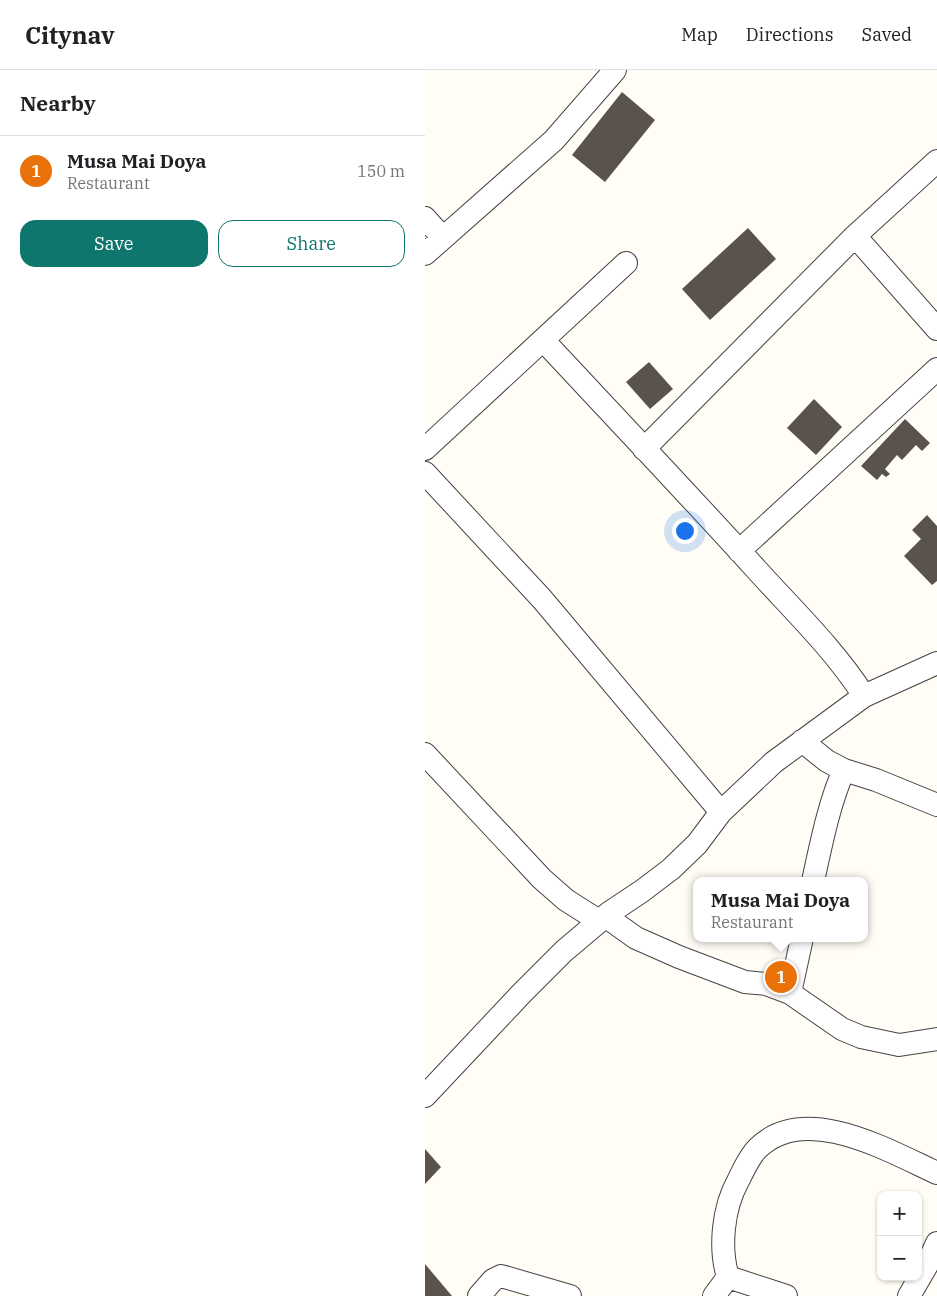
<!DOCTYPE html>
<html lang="en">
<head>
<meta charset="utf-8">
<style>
	body { margin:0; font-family:"IBM Plex Serif",serif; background:#f2f2f2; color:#202124 }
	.controls { position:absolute; right:15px; bottom:15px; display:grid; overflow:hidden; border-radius:10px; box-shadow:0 1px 4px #0004 }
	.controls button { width:45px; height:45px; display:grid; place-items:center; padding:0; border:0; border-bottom:1px solid #e0e0e0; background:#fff; color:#202124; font:25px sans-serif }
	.you { position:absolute; left:259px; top:460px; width:18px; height:18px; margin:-12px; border:4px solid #fff; border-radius:50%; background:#1a73e8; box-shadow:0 0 0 8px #1a73e833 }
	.badge { display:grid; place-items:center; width:32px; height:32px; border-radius:50%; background:#0f766e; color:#fff; font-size:16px; font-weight:700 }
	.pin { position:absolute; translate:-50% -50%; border:2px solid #fff; box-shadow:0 1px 5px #0006 }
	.popup { position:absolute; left:268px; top:807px; width:175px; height:65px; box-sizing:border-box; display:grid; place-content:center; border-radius:10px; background:#fff; filter:drop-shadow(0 1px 4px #0005); font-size:16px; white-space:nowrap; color:#757577 }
	.popup b { font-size:19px; color:#202124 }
	.popup::after { content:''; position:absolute; left:50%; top:100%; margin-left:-10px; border:10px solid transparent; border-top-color:#fff }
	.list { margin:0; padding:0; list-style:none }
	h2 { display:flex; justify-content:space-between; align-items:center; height:65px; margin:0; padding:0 20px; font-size:21px }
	h2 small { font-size:16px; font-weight:400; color:#757577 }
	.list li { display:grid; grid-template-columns:32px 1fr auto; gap:15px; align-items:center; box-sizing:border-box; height:70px; padding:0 20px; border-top:1px solid #e0e0e0 }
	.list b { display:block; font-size:19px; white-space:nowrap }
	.list p { margin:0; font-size:16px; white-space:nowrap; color:#757577 }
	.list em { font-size:16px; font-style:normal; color:#757577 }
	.actions { display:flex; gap:10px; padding:15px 20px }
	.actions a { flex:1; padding:11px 0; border:1px solid #0f766e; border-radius:15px; text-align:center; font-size:18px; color:#0f766e }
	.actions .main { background:#0f766e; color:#fff }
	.map { position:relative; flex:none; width:512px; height:1226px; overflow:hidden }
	header { display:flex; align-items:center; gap:30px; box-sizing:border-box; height:70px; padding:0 25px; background:#fff; border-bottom:1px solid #e0e0e0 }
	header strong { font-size:24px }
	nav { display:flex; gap:28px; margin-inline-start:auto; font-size:18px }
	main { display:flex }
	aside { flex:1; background:#fff }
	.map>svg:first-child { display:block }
	.building { fill:#5a524d }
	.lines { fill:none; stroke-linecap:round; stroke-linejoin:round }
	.minor-casing { stroke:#444; stroke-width:24 }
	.minor { stroke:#fff; stroke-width:22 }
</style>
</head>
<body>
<header>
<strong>Citynav</strong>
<nav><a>Map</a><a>Directions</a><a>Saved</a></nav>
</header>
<main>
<aside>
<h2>Nearby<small></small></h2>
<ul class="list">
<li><span class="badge" style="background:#e8710a">1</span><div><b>Musa Mai Doya</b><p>Restaurant</p></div><em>150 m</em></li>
</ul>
<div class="actions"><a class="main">Save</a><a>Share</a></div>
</aside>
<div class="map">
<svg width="512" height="1226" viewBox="0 0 512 1226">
	<rect width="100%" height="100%" fill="#fffdf5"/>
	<path class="building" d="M197 22 230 50 180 112 147 85Z
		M323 158 351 189 285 250 257 219Z
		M224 292 248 319 225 339 201 312Z
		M389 329 417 357 391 385 362 358Z
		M480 349 505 373 497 381 491 375 477 390 472 385 460 399 465 404 461 407 457 404 452 410 436 396Z
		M502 445 512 456V511L507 515 479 486 496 469 487 460Z
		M0 1079 16 1097 0 1114Z
		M0 1194 27 1226H0Z"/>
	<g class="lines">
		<g class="minor-casing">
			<path id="minor" d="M0 148 18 168
				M430 166 512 259
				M0 184 129 70 190 0
				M118 270C189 346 261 422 331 499 367 539 410 580 439 626
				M0 379 201 193
				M219 379 430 166 512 91
				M0 403 117 529 296 742
				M314 481 512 299
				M377 671 402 691 419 700 451 710 512 735
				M0 684 117 809 141 830 174 851
				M388 811C396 775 404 733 419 700
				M180 846 211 868 254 887 320 912 341 914 365 923 417 959 436 967 474 975 512 969
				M365 923 377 868
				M0 1026 97 923 139 881 184 843 217 821 246 799 272 774 296 742 349 692 439 626 512 593
				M303 1207C294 1178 298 1138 313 1111 318 1101 324 1087 332 1079 379 1031 464 1081 512 1103
				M54 1226 68 1210 76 1206 145 1226
				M289 1226 303 1207 361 1226
				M484 1226 502 1195 512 1173"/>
		</g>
		<use href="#minor" class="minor"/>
	</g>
</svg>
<div class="controls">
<button>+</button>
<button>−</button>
</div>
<div class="you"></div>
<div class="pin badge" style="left:356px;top:907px;background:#e8710a">1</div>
<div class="popup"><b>Musa Mai Doya</b>Restaurant</div>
</div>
</main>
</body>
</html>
